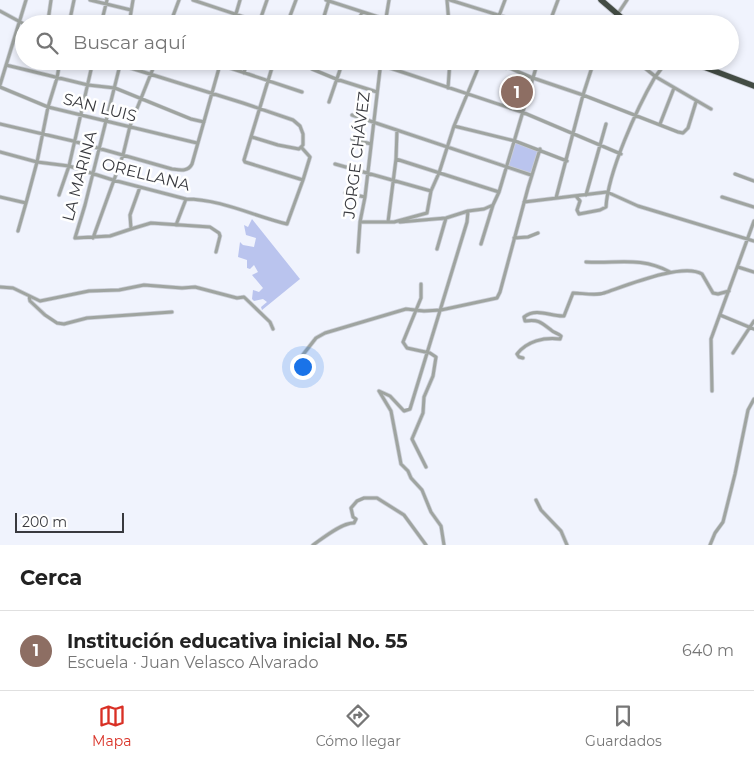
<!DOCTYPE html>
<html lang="es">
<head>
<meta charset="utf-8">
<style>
	body { margin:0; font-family:Montserrat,sans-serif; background:#f2f2f2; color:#222 }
	.scale { position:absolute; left:15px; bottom:12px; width:109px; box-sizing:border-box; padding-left:5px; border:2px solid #38393e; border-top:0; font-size:14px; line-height:18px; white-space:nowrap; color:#38393e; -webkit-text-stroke:4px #fff; paint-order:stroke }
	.you { position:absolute; left:302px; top:366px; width:18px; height:18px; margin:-12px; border:4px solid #fff; border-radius:50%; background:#1a73e8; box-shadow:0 0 0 8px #1a73e833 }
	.badge { display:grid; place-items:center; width:32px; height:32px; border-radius:50%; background:#d93025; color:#fff; font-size:16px; font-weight:700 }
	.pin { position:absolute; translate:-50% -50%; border:2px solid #fff; box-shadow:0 1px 5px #0006 }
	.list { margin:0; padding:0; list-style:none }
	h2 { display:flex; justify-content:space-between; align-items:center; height:65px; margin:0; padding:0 20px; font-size:21px }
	h2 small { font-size:16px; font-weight:400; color:#767676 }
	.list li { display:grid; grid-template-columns:32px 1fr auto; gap:15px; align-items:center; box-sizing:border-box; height:80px; padding:0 20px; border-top:1px solid #e0e0e0 }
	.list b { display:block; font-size:19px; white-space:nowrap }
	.list p { margin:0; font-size:16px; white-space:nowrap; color:#767676 }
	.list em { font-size:16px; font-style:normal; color:#767676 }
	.icon { flex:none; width:28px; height:28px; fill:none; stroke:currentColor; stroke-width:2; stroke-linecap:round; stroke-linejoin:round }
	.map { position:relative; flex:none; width:754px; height:545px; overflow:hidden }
	.search { position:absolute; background:#fff; box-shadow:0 2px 8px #0003; left:15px; right:15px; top:15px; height:55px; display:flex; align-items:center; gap:12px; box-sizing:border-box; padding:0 18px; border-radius:28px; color:#767676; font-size:19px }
	.sheet { height:145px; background:#fff }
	nav { display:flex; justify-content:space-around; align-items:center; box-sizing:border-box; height:70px; border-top:1px solid #e0e0e0; background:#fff; font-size:14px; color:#767676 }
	nav a { display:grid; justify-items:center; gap:2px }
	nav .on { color:#d93025 }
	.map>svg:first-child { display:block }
	.green { fill:#bac4ee }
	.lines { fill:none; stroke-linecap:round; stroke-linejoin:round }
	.street-casing { stroke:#cbced7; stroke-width:4.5 }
	.highway-casing { stroke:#cbced7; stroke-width:7 }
	.street { stroke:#9fa4a0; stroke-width:3 }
	.highway { stroke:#434c44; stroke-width:5.5 }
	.labels { text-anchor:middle; stroke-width:5; stroke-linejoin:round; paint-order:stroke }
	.street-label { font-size:16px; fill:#38393e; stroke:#fff }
</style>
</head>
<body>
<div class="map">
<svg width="754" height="545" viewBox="0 0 754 545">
	<rect width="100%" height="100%" fill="#f0f3fd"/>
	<path class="green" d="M515 141 540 149 531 175 507 166Z
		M252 219 300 279 262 310 261 307 267 302 263 299 254 301 252 299 253 290 259 292 263 288 252 275 258 272 254 265 250 269 247 268V260L238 257 240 242 243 245 254 247 256 238 246 235 244 225 248 227Z"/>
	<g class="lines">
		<g class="street-casing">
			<path id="street" d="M90 0 131 10
				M193 0 265 24
				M326 0 400 24
				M447 0 449 24
				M450 0 527 24
				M0 11 24 24
				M70 20 82 24
				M48 21 51 0
				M259 23 267 0
				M322 23 329 0
				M69 24 74 0
				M101 24 107 0
				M129 24 133 0
				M170 24 179 0
				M233 24 240 0
				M287 24 296 0
				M357 24 362 12
				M385 24 389 0
				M496 24 505 0
				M549 24 558 0
				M611 24 627 0
				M108 61 243 103 293 120 300 126 303 134V145L299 149 278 145 252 137
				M121 61 85 205 75 238 110 236 131 229 130 215 140 187
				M209 61 302 92
				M369 61 522 112 621 154
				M493 61 533 78 583 95 678 132 683 133 688 128 696 102
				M636 61 656 77 711 109
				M6 65 88 85 115 88 191 119 204 122
				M506 68 509 61
				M312 69 336 79 377 92
				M244 73 247 61
				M0 85 26 0
				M0 87 48 107 197 143
				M448 88 450 61
				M329 102 343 61
				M352 115 531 175
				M0 124 73 141 172 169C180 170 188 172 192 164L221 61
				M660 124 674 88
				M454 126 515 141 567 161
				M352 139 371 144
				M302 148 310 157 303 180
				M0 152 37 162 69 166 113 180 186 199C220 199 254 216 287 224L303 180 245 162 244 160 274 61
				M396 159 499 192
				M335 164 431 191
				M735 174 754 181
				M345 193 365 197
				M59 195 69 166 93 61
				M586 195 606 124
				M576 196 580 201 577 210 579 214 600 210 606 207C608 172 637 108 655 77 659 72 663 67 666 61
				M0 197 26 203 37 162 48 107 57 78 60 61
				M722 197 754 207
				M556 198 583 95 594 61
				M524 202 607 192 638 206 754 241
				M493 205 499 192 538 61
				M360 222H394L427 213 431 191 439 173 454 126 481 61
				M388 222 396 159 397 130
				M400 222 446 218 468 211 484 209 493 205 481 244
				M176 225 186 199
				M131 229 151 223 210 227 219 233 220 236 216 252
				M18 231 26 203
				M93 238 123 155 130 126 156 61
				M514 238 528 237 538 233
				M437 249 446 218
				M358 252 360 222 365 197 381 61
				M586 262C617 264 640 256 670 272
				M738 267 754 272
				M421 284V298L403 342 407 348 430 353 436 357 433 376 424 397 423 413 412 439 426 467
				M0 287 13 288 40 301 89 291 119 290 144 285 182 288 195 287 237 298 244 297 270 322 273 329
				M29 296 30 301 45 315 57 323 64 324 87 318 172 312
				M720 315 754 329
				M733 353 754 321
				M523 358 519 357 517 354C527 341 544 337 560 339L561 336C558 333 554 333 551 330 541 322 538 319 525 321L524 317C537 307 551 317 564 316L573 293C582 293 596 296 604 293 625 286 683 262 702 274L713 293 718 294 729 291
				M298 361 316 338 325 333 406 309 424 311 441 310 497 298 500 292 528 188 540 149
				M712 391 711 339 754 221
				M536 500 541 510 561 531 567 545
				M313 545C323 538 343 522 354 523L356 519 353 517 351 508 357 501 364 498H377L404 515 426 545
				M444 545 441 526 431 512 422 490 411 478 408 471 401 464 391 411 379 391 390 396 404 411 410 409 467 222 468 211
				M710 545 715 533 723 522 735 474 748 410 754 399"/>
		</g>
		<g class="highway-casing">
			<path id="highway" d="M601 0 629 24
				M688 61 754 86"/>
		</g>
		<use href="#street" class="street"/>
		<use href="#highway" class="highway"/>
	</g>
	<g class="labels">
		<g class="street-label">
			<text transform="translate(100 107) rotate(14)" y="6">SAN LUIS</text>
			<text transform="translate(356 155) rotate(-83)" y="6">JORGE CHÁVEZ</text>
			<text transform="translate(146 174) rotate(14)" y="6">ORELLANA</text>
			<text transform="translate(79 176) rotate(-75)" y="6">LA MARINA</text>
		</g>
	</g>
</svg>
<div class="scale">200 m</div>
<div class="you"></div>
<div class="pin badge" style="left:517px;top:92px;background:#8d6e63">1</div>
<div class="search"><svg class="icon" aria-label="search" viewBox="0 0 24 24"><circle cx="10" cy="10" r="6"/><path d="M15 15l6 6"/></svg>Buscar aquí</div>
</div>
<section class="sheet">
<h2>Cerca<small></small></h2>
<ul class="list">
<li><span class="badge" style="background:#8d6e63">1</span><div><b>Institución educativa inicial No. 55</b><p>Escuela · Juan Velasco Alvarado</p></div><em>640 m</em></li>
</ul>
</section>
<nav>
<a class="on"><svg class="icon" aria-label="map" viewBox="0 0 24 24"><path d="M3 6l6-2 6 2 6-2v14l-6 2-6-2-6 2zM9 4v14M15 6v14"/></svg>Mapa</a>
<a><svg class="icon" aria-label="directions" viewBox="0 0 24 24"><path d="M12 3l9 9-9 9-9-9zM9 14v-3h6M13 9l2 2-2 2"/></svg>Cómo llegar</a>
<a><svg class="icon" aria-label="saved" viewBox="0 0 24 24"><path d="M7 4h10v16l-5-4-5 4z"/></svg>Guardados</a>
</nav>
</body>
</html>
